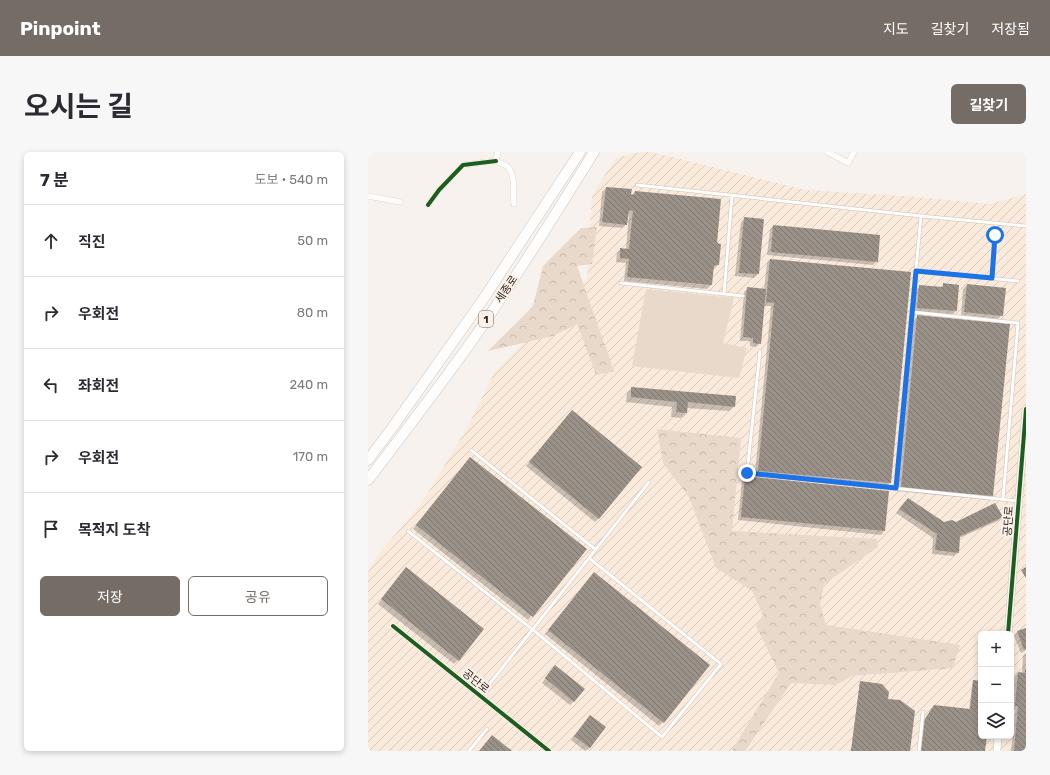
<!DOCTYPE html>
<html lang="ko">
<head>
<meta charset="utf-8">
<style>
	body { margin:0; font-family:Rubik,"Noto Sans KR",sans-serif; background:#f7f7f7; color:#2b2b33 }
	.controls { position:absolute; right:12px; bottom:12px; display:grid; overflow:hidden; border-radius:6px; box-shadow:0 2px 6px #0003 }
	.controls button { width:36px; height:36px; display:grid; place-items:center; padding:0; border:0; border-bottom:1px solid #e1e1e2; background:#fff; color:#2b2b33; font:20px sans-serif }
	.stop { position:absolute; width:12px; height:12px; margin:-9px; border:3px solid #1a73e8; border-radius:50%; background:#fff }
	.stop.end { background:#1a73e8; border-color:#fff; box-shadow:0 1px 4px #0008 }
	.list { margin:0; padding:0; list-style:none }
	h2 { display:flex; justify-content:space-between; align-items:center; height:52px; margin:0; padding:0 16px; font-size:17px }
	h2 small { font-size:13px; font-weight:400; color:#7c7c81 }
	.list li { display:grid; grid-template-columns:26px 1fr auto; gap:12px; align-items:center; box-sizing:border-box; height:72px; padding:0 16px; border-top:1px solid #e1e1e2 }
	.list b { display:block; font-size:15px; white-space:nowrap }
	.list em { font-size:13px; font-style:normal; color:#7c7c81 }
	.actions { display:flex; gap:8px; padding:12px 16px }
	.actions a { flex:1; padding:9px 0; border:1px solid #746c65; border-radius:6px; text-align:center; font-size:14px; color:#746c65 }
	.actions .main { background:#746c65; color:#fff }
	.icon { flex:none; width:22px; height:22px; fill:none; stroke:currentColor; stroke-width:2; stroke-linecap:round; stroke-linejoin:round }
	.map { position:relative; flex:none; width:658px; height:599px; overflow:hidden; border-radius:6px }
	header { display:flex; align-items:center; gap:24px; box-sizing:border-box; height:56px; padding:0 20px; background:#746c65; color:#fff }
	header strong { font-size:19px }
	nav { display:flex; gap:22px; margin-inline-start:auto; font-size:14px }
	.intro { display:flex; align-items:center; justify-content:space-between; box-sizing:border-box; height:96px; padding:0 24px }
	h1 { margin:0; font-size:28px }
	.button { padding:10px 18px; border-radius:6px; background:#746c65; color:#fff; font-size:14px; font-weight:700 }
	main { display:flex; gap:24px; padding:0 24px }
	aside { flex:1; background:#fff; border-radius:6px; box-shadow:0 2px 6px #0003 }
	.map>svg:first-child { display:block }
	.industrial { fill:url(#industrial-furrows); fill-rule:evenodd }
	.forest { fill:url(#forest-crowns) }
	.pitch { fill:#e9d9cb }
	.shadow { fill:#0003 }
	.building { fill:url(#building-back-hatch) }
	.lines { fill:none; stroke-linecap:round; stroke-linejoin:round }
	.service-casing { stroke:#cbc4bf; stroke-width:4 }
	.minor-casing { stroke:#cbc4bf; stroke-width:6 }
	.tertiary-casing { stroke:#cbc4bf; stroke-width:8 }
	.trunk-casing { stroke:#cbc4bf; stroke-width:11 }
	.service { stroke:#fefdfc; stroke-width:3 }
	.minor { stroke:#fefdfc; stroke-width:5.5 }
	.tertiary { stroke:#fefdfc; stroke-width:7 }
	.trunk { stroke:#fefdfc; stroke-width:10 }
	.cycleway-casing { stroke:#fbf1e9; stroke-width:6 }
	.cycleway { stroke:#1b5e20; stroke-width:4 }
	.route { stroke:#1a73e8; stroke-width:5 }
	.labels { text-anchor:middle; stroke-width:4; stroke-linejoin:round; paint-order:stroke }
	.shield { fill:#fbf1e9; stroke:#6b625a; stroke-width:1 }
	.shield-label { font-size:10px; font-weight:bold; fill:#2d241c }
	.street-label { font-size:11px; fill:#2d241c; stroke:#fbf1e9 }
</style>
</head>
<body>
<header>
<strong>Pinpoint</strong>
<nav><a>지도</a><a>길찾기</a><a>저장됨</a></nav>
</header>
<div class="intro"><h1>오시는 길</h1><a class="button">길찾기</a></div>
<main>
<aside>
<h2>7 분<small>도보 · 540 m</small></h2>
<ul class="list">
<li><svg class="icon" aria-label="ahead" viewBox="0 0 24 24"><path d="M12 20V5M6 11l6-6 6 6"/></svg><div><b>직진</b></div><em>50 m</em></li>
<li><svg class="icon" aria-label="right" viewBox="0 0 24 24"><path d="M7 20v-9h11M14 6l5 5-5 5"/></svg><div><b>우회전</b></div><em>80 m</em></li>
<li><svg class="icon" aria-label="left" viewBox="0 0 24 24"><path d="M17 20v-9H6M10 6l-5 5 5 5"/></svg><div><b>좌회전</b></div><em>240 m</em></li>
<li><svg class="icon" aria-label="right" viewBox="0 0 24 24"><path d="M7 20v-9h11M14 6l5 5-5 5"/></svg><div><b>우회전</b></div><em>170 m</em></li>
<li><svg class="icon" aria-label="arrive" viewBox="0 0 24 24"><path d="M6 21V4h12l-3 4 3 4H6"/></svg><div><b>목적지 도착</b></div></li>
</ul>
<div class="actions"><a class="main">저장</a><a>공유</a></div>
</aside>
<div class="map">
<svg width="658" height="599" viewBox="0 0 658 599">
	<defs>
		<pattern id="industrial-furrows" width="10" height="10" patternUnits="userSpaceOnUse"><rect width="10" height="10" fill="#faeadc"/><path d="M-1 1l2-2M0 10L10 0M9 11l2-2" fill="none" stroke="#d7c9bc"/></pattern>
		<pattern id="forest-crowns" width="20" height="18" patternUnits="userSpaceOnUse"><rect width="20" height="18" fill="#e9d9cb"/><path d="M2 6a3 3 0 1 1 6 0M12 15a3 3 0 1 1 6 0" fill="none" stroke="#c8baae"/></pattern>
		<pattern id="building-back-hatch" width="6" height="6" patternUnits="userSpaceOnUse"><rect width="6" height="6" fill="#9a9188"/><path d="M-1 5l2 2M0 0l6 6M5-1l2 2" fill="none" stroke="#7e766e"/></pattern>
	</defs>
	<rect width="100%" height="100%" fill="#f7f2ed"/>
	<path class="industrial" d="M273 0H283L438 38 537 44 622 52 658 42V599H0V420L10 403 55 349 98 278 126 221 219 126 224 43 248 6ZM613 482H643V584H613Z"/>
	<path class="forest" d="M229 75 224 112 209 114 246 219 228 223 209 172 185 184 120 199 165 154 175 114 213 76Z
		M289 277 373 286 364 379 509 387 510 395 456 432 452 452 458 473 592 493 585 516 484 524 468 533 423 531 377 599H367L364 598 411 521 388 474 395 463 384 439 348 416 321 345 295 311Z"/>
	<path class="pitch" d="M278 137 366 146 355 191 379 196 371 226 264 214Z"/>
	<path class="shadow" d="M238 36 262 45 267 40 348 92 350 113 346 117 344 116 343 133 339 137 256 129 258 111 248 110 249 101 253 97 258 98 261 62H259L258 72 254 76 231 74 234 40Z
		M376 67 395 68 390 122 386 126 367 124 373 70Z
		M405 74 509 109 505 113 399 103 402 78Z
		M402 108 522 331 518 335 387 322 403 154H395L392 191 388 195 382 194V189H372L376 140 380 136 396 138 399 111Z
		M576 132 590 133 588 159 584 163 546 159 548 138 552 134 572 136Z
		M599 133 634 163 630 167 593 163 595 137Z
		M550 164 641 173 624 344 621 348 529 339 546 168Z
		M264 236 366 254 361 259 319 256 318 261 313 266 303 265 304 255 258 250 259 241Z
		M200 263 231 366 227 370 158 314Z
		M99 310 217 397 160 468 45 377Z
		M378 325 516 379 513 383 370 368 374 329Z
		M536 351 576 371H588L634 365 630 369 591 386 590 400 586 404 564 402 565 386 528 361Z
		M35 420 90 508 86 512 10 452Z
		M222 425 295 570 291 574 177 482Z
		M658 477V498L653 501 646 484 649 480Z
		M658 501V599H643L647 558H643L646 525 650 521H654L655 504Z
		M183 518 206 549 202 553 174 531Z
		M605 529 613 530V584H618L616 599H553L556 568 565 555 601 558Z
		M492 530 519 548 541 599H483Z
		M222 564 237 575 222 596 217 599 203 588Z"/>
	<path class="building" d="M238 35 264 37 263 42 266 43 267 39 353 47 349 91 353 92 351 113H346L344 133 259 125 261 107 252 106V96L261 97 265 59 261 58 259 73 234 70Z
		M376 65 396 67 391 122 371 121Z
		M405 73 512 83 510 110 403 100Z
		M402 107 543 120 523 331 390 319 406 151 398 150Z
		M575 131 591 133 589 159 549 156 551 133 575 135Z
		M599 132 638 136 635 164 596 160Z
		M379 135 398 137 393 192 385 191V186L375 185Z
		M549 163 642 172 625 344 533 336Z
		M263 235 368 244 367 255 320 250 319 261 308 260 309 250 263 245Z
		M204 258 274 315 231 367 161 310Z
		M102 305 219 397 165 465 48 373Z
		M377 324 521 339 517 379 373 365Z
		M540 346 576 370 584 368 588 370 627 351 635 365 592 384 591 401 567 398 569 382 531 357Z
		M38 415 116 477 91 509 13 447Z
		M658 415V426L653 418Z
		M226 420 342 513 296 571 180 478Z
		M658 476V497L656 498 649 479Z
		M187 513 217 537 206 550 177 526Z
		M657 517H658V599H646L650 554H647L650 520 657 521Z
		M605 528 613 529V584H619L617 599H553L557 567 566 553 602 557Z
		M492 529 514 532 521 540 520 547 532 548 547 559 542 599H483Z
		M222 563 238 575 222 596 206 584Z
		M124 583 144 599H111Z"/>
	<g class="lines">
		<g class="service-casing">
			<path id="service" d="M269 33 553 64 658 74
				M548 119 650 129
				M624 126 628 71
				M253 131 375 144
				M356 142 364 43
				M544 160 553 64
				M392 199 379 321 651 349
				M103 298 227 397
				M528 336 544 160 650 171 635 347
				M40 379 164 477 294 585 353 512 221 406
				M112 544 281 330
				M101 599 119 577
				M551 599 555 560"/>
		</g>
		<g class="minor-casing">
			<path id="minor" d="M130 0 128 9C132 11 138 13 140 15 148 24 145 41 146 52
				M460 0 480 11 486 0
				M0 44 32 50
				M60 53 71 38 95 13 128 9
				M25 474 181 599"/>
		</g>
		<g class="tertiary-casing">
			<path id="tertiary" d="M640 482 658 257
				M629 599 630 584"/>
		</g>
		<g class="trunk-casing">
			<path id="trunk" d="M0 308 24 276 114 149 212 0
				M0 328C36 281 72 234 106 186 148 126 187 63 226 0"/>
		</g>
		<use href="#service" class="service"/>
		<use href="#minor" class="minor"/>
		<use href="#tertiary" class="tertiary"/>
		<use href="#trunk" class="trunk"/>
		<g class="cycleway-casing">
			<path id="cycleway" d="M60 53 71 38 95 13 128 9
				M25 474 181 599
				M640 482 658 257"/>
		</g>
		<use href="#cycleway" class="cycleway"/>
	</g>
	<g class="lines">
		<path class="route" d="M379 321 528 336 548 119 624 126 627 83"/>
	</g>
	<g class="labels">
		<rect class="shield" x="111" y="159" width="14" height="16" rx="3"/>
		<g class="shield-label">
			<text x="118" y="171">1</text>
		</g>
		<g class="street-label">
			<text transform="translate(138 137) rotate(-56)" y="4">세종로</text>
			<text transform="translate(640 369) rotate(-86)" y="4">공단로</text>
			<text transform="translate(108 529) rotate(39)" y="4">공단로</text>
		</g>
	</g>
</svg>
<div class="controls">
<button>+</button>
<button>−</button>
<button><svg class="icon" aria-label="layers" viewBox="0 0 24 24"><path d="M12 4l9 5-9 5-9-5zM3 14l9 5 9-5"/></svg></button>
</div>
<div class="stop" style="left:627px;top:83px"></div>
<div class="stop end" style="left:379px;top:321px"></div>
</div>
</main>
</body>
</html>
